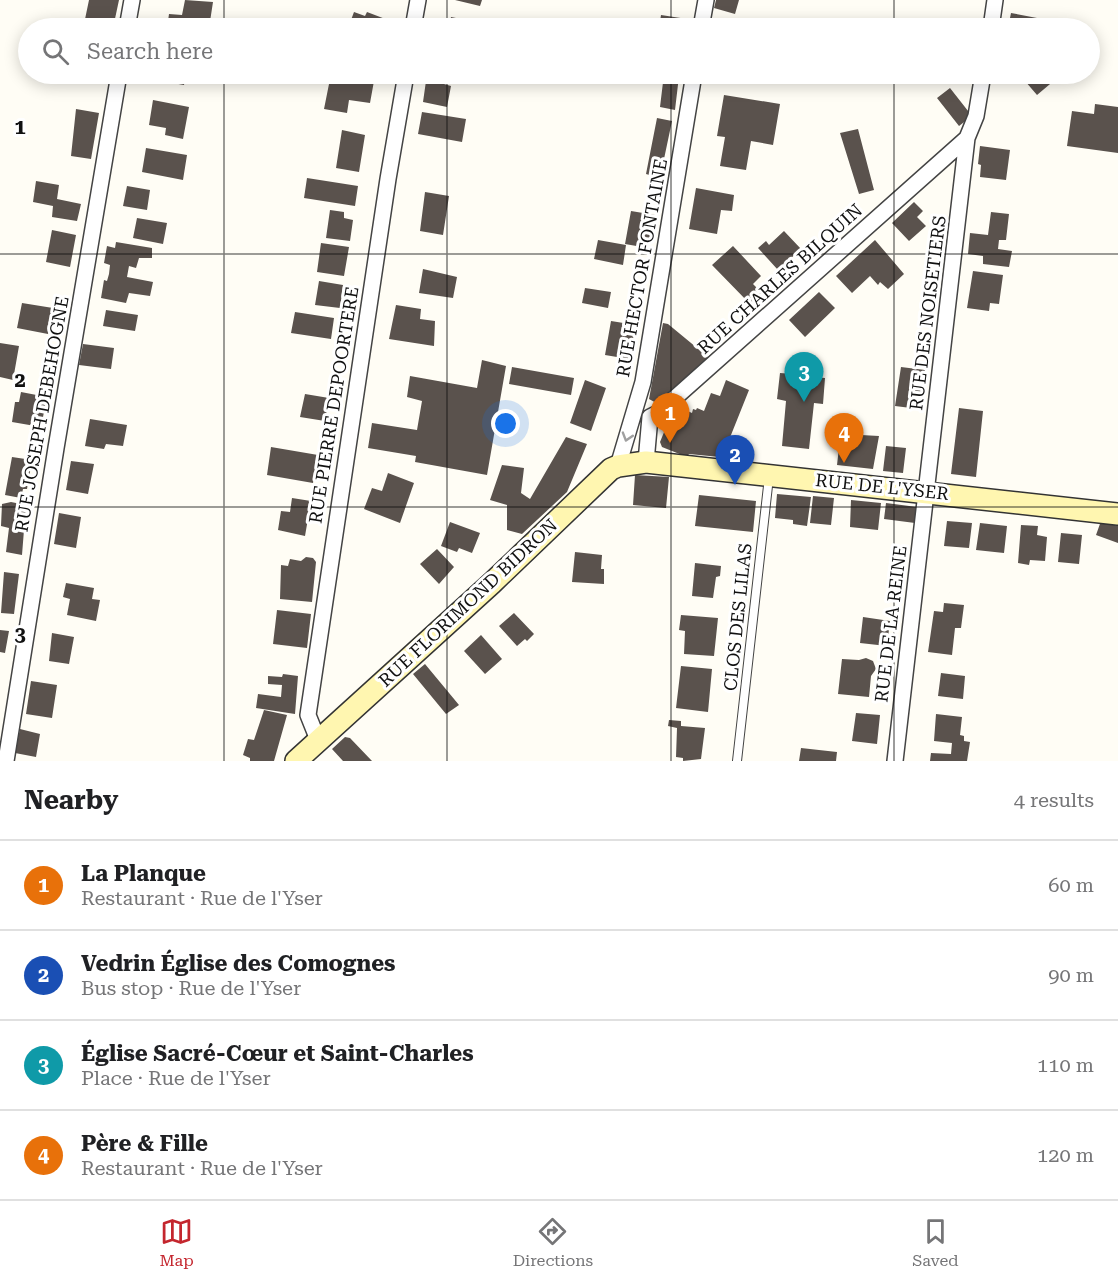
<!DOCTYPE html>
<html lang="en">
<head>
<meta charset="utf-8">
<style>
	body { margin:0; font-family:"Roboto Serif",serif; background:#f6f6f6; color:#202124 }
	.you { position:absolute; left:506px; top:424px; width:21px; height:21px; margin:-15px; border:4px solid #fff; border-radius:50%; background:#1a73e8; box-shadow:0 0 0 9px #1a73e833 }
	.badge { display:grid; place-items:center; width:39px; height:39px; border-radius:50%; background:#c4262e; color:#fff; font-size:20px; font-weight:700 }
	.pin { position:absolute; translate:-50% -50px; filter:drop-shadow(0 2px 3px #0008) }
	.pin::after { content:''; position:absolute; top:32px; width:21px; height:18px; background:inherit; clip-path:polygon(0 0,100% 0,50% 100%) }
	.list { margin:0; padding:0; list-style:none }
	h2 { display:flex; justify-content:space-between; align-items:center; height:78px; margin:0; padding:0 24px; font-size:26px }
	h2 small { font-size:20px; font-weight:400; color:#757577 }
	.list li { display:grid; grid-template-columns:39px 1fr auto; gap:18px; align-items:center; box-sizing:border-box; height:90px; padding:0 24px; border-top:2px solid #e0e0e0 }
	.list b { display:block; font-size:22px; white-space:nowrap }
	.list p { margin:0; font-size:20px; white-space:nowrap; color:#757577 }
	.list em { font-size:20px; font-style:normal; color:#757577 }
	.icon { flex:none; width:33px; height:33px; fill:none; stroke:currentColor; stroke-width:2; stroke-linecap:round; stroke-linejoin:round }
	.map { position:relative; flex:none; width:1118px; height:761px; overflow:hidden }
	.search { position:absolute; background:#fff; box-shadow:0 3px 15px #0003; left:18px; right:18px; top:18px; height:66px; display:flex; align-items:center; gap:15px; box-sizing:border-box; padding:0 21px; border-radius:33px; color:#757577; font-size:22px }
	.sheet { height:438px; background:#fff }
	nav { display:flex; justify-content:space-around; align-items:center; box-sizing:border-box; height:84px; border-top:2px solid #e0e0e0; background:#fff; font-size:16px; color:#757577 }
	nav a { display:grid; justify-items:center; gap:3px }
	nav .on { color:#c4262e }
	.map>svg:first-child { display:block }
	.building { fill:#5a524d }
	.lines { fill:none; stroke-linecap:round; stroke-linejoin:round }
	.lane-casing { stroke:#444; stroke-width:10 }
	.street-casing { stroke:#444; stroke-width:18 }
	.secondary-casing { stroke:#333; stroke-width:24 }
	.lane { stroke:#fff; stroke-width:8 }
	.street { stroke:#fff; stroke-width:15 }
	.secondary { stroke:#fff6b0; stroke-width:21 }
	.oneway { stroke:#a0a0a0 }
	.grid { fill:none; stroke:#111; stroke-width:1.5; stroke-opacity:0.55 }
	.labels { text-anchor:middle; stroke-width:6; stroke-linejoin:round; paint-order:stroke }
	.street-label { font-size:18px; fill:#111; stroke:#fff }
	.grid-label { font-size:20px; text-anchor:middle; font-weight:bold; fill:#111; stroke:#fff; stroke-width:6; stroke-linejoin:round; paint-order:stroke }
</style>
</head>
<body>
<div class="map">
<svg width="1118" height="761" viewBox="0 0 1118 761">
	<rect width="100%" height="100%" fill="#fffdf5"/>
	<path class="building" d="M89 0H119L113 28 84 24Z
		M185 0 213 2 209 28H167L169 14 182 15Z
		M455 0H482L480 6Z
		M716 0H739L735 14 714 8Z
		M354 12 365 16 367 12 401 25 400 28H348Z
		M1011 13 1037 18 1035 28H1008Z
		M661 15 687 19 685 28H659Z
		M451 17 476 22 475 28H449Z
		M920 20 961 27V28H919Z
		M157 74H186L184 85 156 80Z
		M331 74 374 81 370 103 349 100 347 113 324 109Z
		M664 74 679 76 675 110 660 107Z
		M1019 74H1051L1056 79 1037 95Z
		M433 75 445 78 444 84 451 86 447 107 423 102 426 81 431 82Z
		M950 88 972 116 959 126 937 98Z
		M724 95 780 104 773 145 751 141 746 170 720 166 725 137 717 136Z
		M153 100 189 107 183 139 165 135 166 128 149 125Z
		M1095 104 1118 107V153L1067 146 1072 111 1094 114Z
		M76 109 99 113 91 159 71 156Z
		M422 112 466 119 462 142 418 134Z
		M657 118 672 121 660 178 646 174Z
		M858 129 874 190 859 194 840 133Z
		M342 130 365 135 359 172 336 168Z
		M980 146 1010 150 1006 180 980 177 981 165 978 164Z
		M146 148 187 155 183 180 142 172Z
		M307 178 358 186 355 206 304 198Z
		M36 181 59 185 57 199 81 204 77 221 52 217 53 206 33 202Z
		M127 186 150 190 147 210 123 206Z
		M696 188 734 195 732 211 721 210 717 234 689 229Z
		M425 192 449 196 443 235 420 231Z
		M914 202 923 211 917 217 926 226 909 241 892 223Z
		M330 210 344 212V218L353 220 350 241 326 238Z
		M631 211 655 215 648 248 625 244Z
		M991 212 1009 214 1006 240H999L998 249 1012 251 1009 267 983 264V256L968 254 970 233 988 235Z
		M137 218 167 223 163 244 133 238Z
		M52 230 76 235 70 267 46 262Z
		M784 231 801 249 778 270 758 248 766 241 769 245Z
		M598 240 626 245 623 265 594 259Z
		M875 240 904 274 888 289 880 282 878 285 870 276 852 293 836 276Z
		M116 242 152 248V258H139L136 268 129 266 127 277 153 282 150 296 129 293 126 303 101 298 104 280 107 281 109 274 110 265 104 263 107 246 115 248Z
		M321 243 349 247 344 276 317 272Z
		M733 246 761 276 753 284 762 293 750 304 712 265Z
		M423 269 457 277 453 298 419 293Z
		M973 271 1003 275 999 304 990 303 989 311 967 308Z
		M319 281 343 285 340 308 315 305Z
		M585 288 611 292 608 308 582 303Z
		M819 292 835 308 805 337 789 320Z
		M22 303 53 308 48 334 17 328Z
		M396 305 421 309 420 319 435 321 434 346 389 339Z
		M106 310 138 315 135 331 103 326Z
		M295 312 334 318 331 339 291 333Z
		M611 321 636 325 629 359 605 355Z
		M663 323 668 324 708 357 658 404 649 399Z
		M0 343 19 346 13 380 0 377Z
		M83 344 114 348 111 369 79 365Z
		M801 357H807L814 364V377L825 378 823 404 814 403 809 449 782 446 786 401 777 399 780 373 793 374 794 365Z
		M482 360 506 366 487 475 415 462 416 456 368 448 372 423 417 430 422 401 407 397 410 376 477 388Z
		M512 367 574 378 571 395 509 384Z
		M901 367 925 370 919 409 895 406Z
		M585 380 606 388 591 431 570 423Z
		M726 380 749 390 729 440 736 443 730 458 689 454 687 457 662 447 660 442 667 425 683 409 692 413 693 409 696 410 697 408 704 411 711 393 720 396Z
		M21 392 47 397 41 427 12 422 15 402H19Z
		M305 394 329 398 325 421 300 417Z
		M959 408 983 411 976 477 951 474Z
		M90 419 127 425 123 446 106 444 104 449 85 446Z
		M861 435 879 436 873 469 837 465 840 439 860 442Z
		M566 437 587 444 567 492 522 534 507 530V505L490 500 502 465 524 468 521 493 530 499Z
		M886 446 906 448 903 473 883 471Z
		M271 447 318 455 313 483 267 475Z
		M12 457 32 460 27 489H23L21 498 5 495Z
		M71 461 94 464 88 494 66 490Z
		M388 473 414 483 400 523 364 509 372 488 382 491Z
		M635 475 669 477 666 508 633 505Z
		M777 494 811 497 807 526 793 524V520L775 518Z
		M699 495 756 501 753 532 695 526Z
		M813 496 834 498 831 525 810 523Z
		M292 498 311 501 305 536 278 530 281 511 290 512Z
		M851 500 881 503 878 530 850 527Z
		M11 502 26 505 22 555 6 552 9 528 1 526 2 504Z
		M886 503 917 507 915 523 884 519Z
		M59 513 81 517 76 548 54 544Z
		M947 521 972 523 969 548 944 546Z
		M1101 521 1118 526V543L1096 535Z
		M450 522 480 533 472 553 459 548 457 552 441 546Z
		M980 523 1007 526 1004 553 976 550Z
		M1021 525 1038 526 1037 535 1047 537 1045 561 1030 560 1029 565 1018 563Z
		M1061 533 1082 535 1079 564 1058 562Z
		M437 549 454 567 439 584 420 564Z
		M575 552 602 555 601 569H604V584L572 582Z
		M306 557 313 558 316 562 312 602 280 599 281 565 288 566 290 559 301 561Z
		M695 563 721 566 720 576 716 577 713 598 692 596Z
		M4 572 19 574 14 614 1 613Z
		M66 583 94 588 92 599 100 600 96 621 67 615 70 599 63 597Z
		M944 603 964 605 961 628H955L952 655 928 652 934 611 943 612Z
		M277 610 311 614 307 648 273 644Z
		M514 613 534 634 527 641 525 639 517 646 499 626Z
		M681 615 718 618 714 656 684 654 685 631 679 630Z
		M863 617 890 621 887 646 860 643Z
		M0 630 9 631 5 653 0 652Z
		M52 633 74 637 69 664 49 661Z
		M481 635 502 659 485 674 464 651Z
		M866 658 873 661 876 669 871 676 869 697 838 694 842 659 859 660Z
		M425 664 459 705 446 714 413 674Z
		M681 666 712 669 708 712 676 708Z
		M941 673 965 676 963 699 938 696Z
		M283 674 298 676 295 714 256 708 258 694 281 697 282 685 268 684V676L282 677Z
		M31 681 57 685 52 718 26 714Z
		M264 710 287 715 274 761H250V758L243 755 248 739 254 740Z
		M856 713 880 715 877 744 852 741Z
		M936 714 962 717 960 735 964 736V741L970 742 967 761H930L931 753 951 754 952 743 934 741Z
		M669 720 681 721V726L705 728 701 759 683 761V758L676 757 677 728 668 726Z
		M20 729 40 734 36 757 15 753Z
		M345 737 350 738 372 761H343L332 749Z
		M801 748 837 752 836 761H799Z"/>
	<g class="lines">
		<g class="lane-casing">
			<path id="lane" d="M737 761 769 477"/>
		</g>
		<g class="street-casing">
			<path id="street" d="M127 28 132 0
				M413 28 418 0
				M701 28 706 0
				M991 28 995 0
				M650 417 658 413 967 138
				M646 462 650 417
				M618 466 643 382 694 74
				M318 740 308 715 388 179 406 74
				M6 761 56 448 119 74
				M895 761 967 138 976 116 983 74"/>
		</g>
		<g class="secondary-casing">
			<path id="secondary" d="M296 761 492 583 611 469 618 466 646 462 1118 514"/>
		</g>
		<use href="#lane" class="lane"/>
		<use href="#street" class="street"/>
		<use href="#secondary" class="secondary"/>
	</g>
	<defs><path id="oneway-chevron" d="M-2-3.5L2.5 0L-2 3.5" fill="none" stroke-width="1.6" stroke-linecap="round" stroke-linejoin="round" transform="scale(1.5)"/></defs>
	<use class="oneway" href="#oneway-chevron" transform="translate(627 437) rotate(107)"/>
	<path class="grid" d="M224 0V28M447 0V28M671 0V28M894 0V28M224 74V761M447 74V761M671 74V761M894 74V761M0 254H1118M0 507H1118"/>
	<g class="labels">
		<g class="street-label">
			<text transform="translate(642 268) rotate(-80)" y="6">RUE HECTOR FONTAINE</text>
			<text transform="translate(780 279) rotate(-42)" y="6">RUE CHARLES BILQUIN</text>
			<text transform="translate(928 313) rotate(-83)" y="6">RUE DES NOISETIERS</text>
			<text transform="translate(334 405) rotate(-81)" y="6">RUE PIERRE DEPOORTERE</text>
			<text transform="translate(42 414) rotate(-80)" y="6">RUE JOSEPH DEBEHOGNE</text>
			<text transform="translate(882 487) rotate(6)" y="6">RUE DE L'YSER</text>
			<text transform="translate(468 603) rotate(-43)" y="6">RUE FLORIMOND BIDRON</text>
			<text transform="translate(738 617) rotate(-84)" y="6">CLOS DES LILAS</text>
			<text transform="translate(891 624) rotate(-83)" y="6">RUE DE LA REINE</text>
		</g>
	</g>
	<g class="grid-label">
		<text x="20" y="134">1</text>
		<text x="20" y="387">2</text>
		<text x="20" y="641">3</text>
	</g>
</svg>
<div class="you"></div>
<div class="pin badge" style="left:670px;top:443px;background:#e8710a">1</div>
<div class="pin badge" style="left:735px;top:485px;background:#1a4fb4">2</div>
<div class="pin badge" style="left:804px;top:402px;background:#0f9aa8">3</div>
<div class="pin badge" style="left:844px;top:463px;background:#e8710a">4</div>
<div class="search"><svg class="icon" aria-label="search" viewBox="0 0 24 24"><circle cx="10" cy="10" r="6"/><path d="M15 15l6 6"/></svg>Search here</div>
</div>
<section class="sheet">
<h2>Nearby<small>4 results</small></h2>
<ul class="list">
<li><span class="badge" style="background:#e8710a">1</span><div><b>La Planque</b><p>Restaurant · Rue de l'Yser</p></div><em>60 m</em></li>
<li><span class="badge" style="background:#1a4fb4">2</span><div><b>Vedrin Église des Comognes</b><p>Bus stop · Rue de l'Yser</p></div><em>90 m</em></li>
<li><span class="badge" style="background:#0f9aa8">3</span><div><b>Église Sacré-Cœur et Saint-Charles</b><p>Place · Rue de l'Yser</p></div><em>110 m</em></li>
<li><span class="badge" style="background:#e8710a">4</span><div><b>Père &amp; Fille</b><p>Restaurant · Rue de l'Yser</p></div><em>120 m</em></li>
</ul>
</section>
<nav>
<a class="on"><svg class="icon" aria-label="map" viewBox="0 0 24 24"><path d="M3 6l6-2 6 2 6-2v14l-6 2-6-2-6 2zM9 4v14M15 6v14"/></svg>Map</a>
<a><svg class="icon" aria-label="directions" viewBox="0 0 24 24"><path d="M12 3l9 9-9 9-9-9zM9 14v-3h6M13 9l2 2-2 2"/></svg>Directions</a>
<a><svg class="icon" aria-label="saved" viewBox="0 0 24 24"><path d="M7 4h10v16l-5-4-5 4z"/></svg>Saved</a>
</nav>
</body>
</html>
